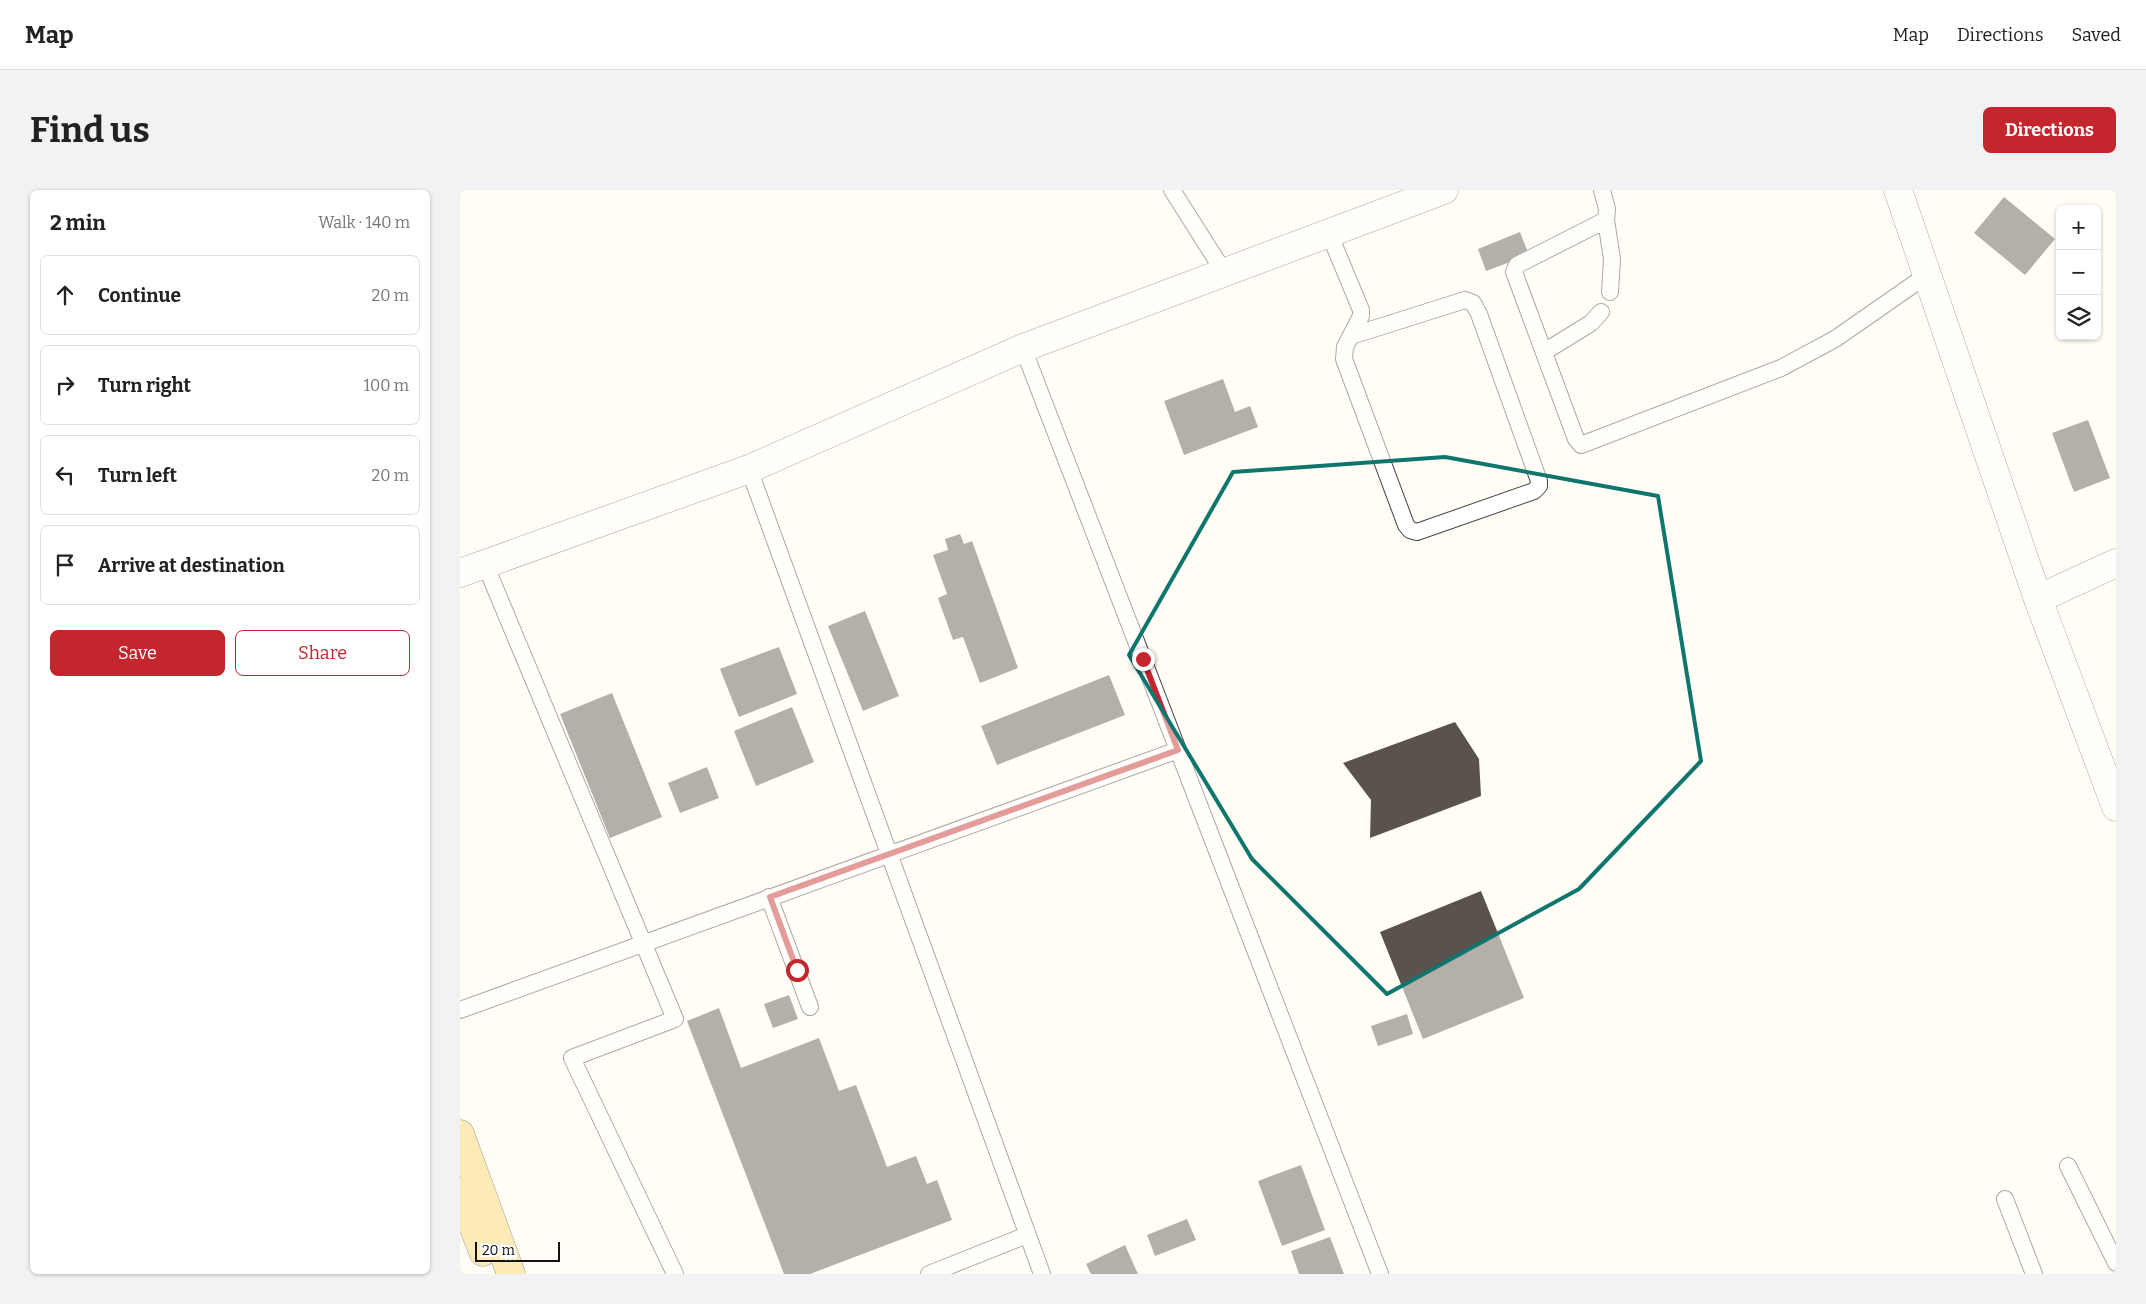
<!DOCTYPE html>
<html lang="en">
<head>
<meta charset="utf-8">
<style>
	body { margin:0; font-family:Bitter,serif; background:#f2f2f2; color:#222 }
	.controls { position:absolute; right:15px; top:15px; display:grid; overflow:hidden; border-radius:8px; box-shadow:0 1px 4px #0004 }
	.controls button { width:45px; height:45px; display:grid; place-items:center; padding:0; border:0; border-bottom:1px solid #e0e0e0; background:#fff; color:#222; font:25px sans-serif }
	.scale { position:absolute; left:15px; bottom:12px; width:85px; box-sizing:border-box; padding-left:5px; border:2px solid #111; border-top:0; font-size:14px; line-height:18px; white-space:nowrap; color:#111; -webkit-text-stroke:4px #fff; paint-order:stroke }
	.stop { position:absolute; width:15px; height:15px; margin:-11px; border:4px solid #c4262e; border-radius:50%; background:#fff }
	.stop.end { background:#c4262e; border-color:#fff; box-shadow:0 1px 5px #0008 }
	.list { margin:0; padding:0; list-style:none }
	h2 { display:flex; justify-content:space-between; align-items:center; height:65px; margin:0; padding:0 20px; font-size:21px }
	h2 small { font-size:16px; font-weight:400; color:#767676 }
	.list li { display:grid; grid-template-columns:32px 1fr auto; gap:15px; align-items:center; box-sizing:border-box; height:80px; margin:0 10px 10px; padding:0 10px; border:1px solid #e0e0e0; border-radius:8px }
	.list b { display:block; font-size:19px; white-space:nowrap }
	.list em { font-size:16px; font-style:normal; color:#767676 }
	.actions { display:flex; gap:10px; padding:15px 20px }
	.actions a { flex:1; padding:11px 0; border:1px solid #c4262e; border-radius:8px; text-align:center; font-size:18px; color:#c4262e }
	.actions .main { background:#c4262e; color:#fff }
	.icon { flex:none; width:28px; height:28px; fill:none; stroke:currentColor; stroke-width:2; stroke-linecap:round; stroke-linejoin:round }
	.map { position:relative; flex:none; width:1656px; height:1084px; overflow:hidden; border-radius:8px }
	header { display:flex; align-items:center; gap:30px; box-sizing:border-box; height:70px; padding:0 25px; background:#fff; border-bottom:1px solid #e0e0e0 }
	header strong { font-size:24px }
	nav { display:flex; gap:28px; margin-inline-start:auto; font-size:18px }
	.intro { display:flex; align-items:center; justify-content:space-between; box-sizing:border-box; height:120px; padding:0 30px }
	h1 { margin:0; font-size:35px }
	.button { padding:12px 22px; border-radius:8px; background:#c4262e; color:#fff; font-size:18px; font-weight:700 }
	main { display:flex; gap:30px; padding:0 30px }
	aside { flex:1; background:#fff; border-radius:8px; box-shadow:0 1px 4px #0004 }
	.map>svg:first-child { display:block }
	.building { fill:#5a524d }
	.lines { fill:none; stroke-linecap:round; stroke-linejoin:round }
	.lane-casing { stroke:#444; stroke-width:18 }
	.street-casing { stroke:#444; stroke-width:29 }
	.primary-casing { stroke:#222; stroke-width:29 }
	.lane { stroke:#fff; stroke-width:16 }
	.street { stroke:#fff; stroke-width:28 }
	.primary { stroke:#f9d66b; stroke-width:28 }
	.route { stroke:#c4262e; stroke-width:6 }
	.marked { fill:none; stroke:#0f766e; stroke-width:4; stroke-linejoin:round }
</style>
</head>
<body>
<header>
<strong>Map</strong>
<nav><a>Map</a><a>Directions</a><a>Saved</a></nav>
</header>
<div class="intro"><h1>Find us</h1><a class="button">Directions</a></div>
<main>
<aside>
<h2>2 min<small>Walk · 140 m</small></h2>
<ul class="list">
<li><svg class="icon" aria-label="ahead" viewBox="0 0 24 24"><path d="M12 20V5M6 11l6-6 6 6"/></svg><div><b>Continue</b></div><em>20 m</em></li>
<li><svg class="icon" aria-label="right" viewBox="0 0 24 24"><path d="M7 20v-9h11M14 6l5 5-5 5"/></svg><div><b>Turn right</b></div><em>100 m</em></li>
<li><svg class="icon" aria-label="left" viewBox="0 0 24 24"><path d="M17 20v-9H6M10 6l-5 5 5 5"/></svg><div><b>Turn left</b></div><em>20 m</em></li>
<li><svg class="icon" aria-label="arrive" viewBox="0 0 24 24"><path d="M6 21V4h12l-3 4 3 4H6"/></svg><div><b>Arrive at destination</b></div></li>
</ul>
<div class="actions"><a class="main">Save</a><a>Share</a></div>
</aside>
<div class="map">
<svg width="1656" height="1084" viewBox="0 0 1656 1084">
	<rect width="100%" height="100%" fill="#fffdf5"/>
	<path class="building" d="M1544 7 1595 49 1565 85 1514 43Z
		M1060 42 1069 65 1026 81 1018 59Z
		M763 189 775 222 790 216 798 237 724 265 704 211Z
		M1628 230 1650 288 1614 302 1592 243Z
		M500 344 504 354 512 351 558 478 520 493 503 447 493 450 478 408 487 404 473 365 488 360 485 349Z
		M405 421 439 506 403 521 368 436Z
		M319 457 337 504 279 527 260 479Z
		M649 485 665 525 537 575 521 536Z
		M152 503 202 627 150 648 100 524Z
		M332 517 354 572 296 596 274 541Z
		M995 532 1019 569 1021 606 910 648 911 610 883 573Z
		M247 577 259 608 220 623 208 593Z
		M1021 701 1064 808 963 849 920 742Z
		M329 805 338 829 313 838 304 814Z
		M259 818 281 878 359 848 379 901 396 895 427 977 456 966 467 994 477 990 492 1030 350 1084H324L227 831Z
		M947 824 953 844 918 856 911 836Z
		M841 975 865 1040 822 1056 798 991Z
		M727 1029 736 1050 695 1066 687 1045Z
		M870 1047 884 1084H839L831 1061Z
		M665 1055 678 1084H631L626 1074Z"/>
	<g class="lines">
		<g class="lane-casing">
			<path id="lane" d="M712 0 764 82
				M1142 0 1147 19 1146 30 1057 75 1054 82 1116 249 1121 255 1321 178 1375 149 1467 85
				M1146 30 1152 69 1150 102
				M869 43 901 120V126L885 157 884 169 946 335 950 340 957 342 1074 301 1079 296V291L1019 124 1013 113 1005 110 891 146
				M563 158 920 1084
				M1084 162 1131 133 1141 122
				M289 279 582 1084
				M25 374 215 829 112 868 215 1084
				M309 707 350 817
				M0 820 718 560
				M1608 976 1656 1073
				M1545 1009 1574 1084
				M469 1084 567 1045"/>
		</g>
		<g class="street-casing">
			<path id="street" d="M1438 0 1578 409 1656 617
				M0 383 289 279 563 158 984 0
				M1578 409 1656 373"/>
		</g>
		<g class="primary-casing">
			<path id="primary" d="M0 944 51 1084
				M0 1001 23 1062"/>
		</g>
		<use href="#lane" class="lane"/>
		<use href="#street" class="street"/>
		<use href="#primary" class="primary"/>
	</g>
	<g class="lines">
		<path class="route" d="M337 780 310 707 718 560 683 469"/>
	</g>
	<path d="M0 0H1656V1084H0ZM985 267 1198 306 1241 571 1119 699 927 804 792 669 669 465 773 282Z" fill="#fffdf5" fill-opacity=".55" fill-rule="evenodd"/>
	<path class="marked" d="M985 267 1198 306 1241 571 1119 699 927 804 792 669 669 465 773 282Z"/>
</svg>
<div class="controls">
<button>+</button>
<button>−</button>
<button><svg class="icon" aria-label="layers" viewBox="0 0 24 24"><path d="M12 4l9 5-9 5-9-5zM3 14l9 5 9-5"/></svg></button>
</div>
<div class="scale">20 m</div>
<div class="stop" style="left:337px;top:780px"></div>
<div class="stop end" style="left:683px;top:469px"></div>
</div>
</main>
</body>
</html>
